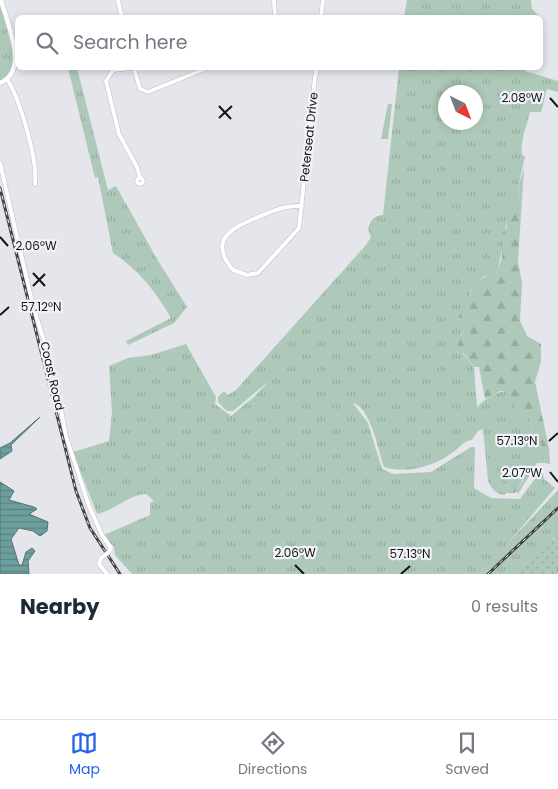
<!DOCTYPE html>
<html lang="en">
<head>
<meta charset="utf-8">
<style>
	body { margin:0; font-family:Poppins,sans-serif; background:#f2f2f3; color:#1f2937 }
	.compass { position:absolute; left:438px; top:85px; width:45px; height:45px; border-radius:50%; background:#fff; box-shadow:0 2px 8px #0003; rotate:138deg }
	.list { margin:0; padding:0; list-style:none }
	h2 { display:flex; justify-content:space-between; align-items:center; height:65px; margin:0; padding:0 20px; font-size:21px }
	h2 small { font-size:16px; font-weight:400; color:#747a83 }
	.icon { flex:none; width:28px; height:28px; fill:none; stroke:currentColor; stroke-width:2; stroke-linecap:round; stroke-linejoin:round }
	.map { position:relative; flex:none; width:558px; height:574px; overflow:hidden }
	.search { position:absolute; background:#fff; box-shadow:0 2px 8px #0003; left:15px; right:15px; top:15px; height:55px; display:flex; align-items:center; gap:12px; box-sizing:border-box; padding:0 18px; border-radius:8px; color:#747a83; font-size:19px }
	.sheet { height:145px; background:#fff }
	nav { display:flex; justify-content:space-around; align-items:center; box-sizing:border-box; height:70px; border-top:1px solid #e0e1e3; background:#fff; font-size:14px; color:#747a83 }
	nav a { display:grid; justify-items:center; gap:2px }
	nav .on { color:#2563eb }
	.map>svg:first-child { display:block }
	.grass { fill:url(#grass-tufts); fill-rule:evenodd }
	.forest { fill:url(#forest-firs) }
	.park { fill:url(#park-dots) }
	.water { fill:url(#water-rules); stroke:#537576 }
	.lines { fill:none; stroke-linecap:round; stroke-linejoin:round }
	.stream { stroke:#537576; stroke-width:1 }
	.minor-casing { stroke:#bcbec3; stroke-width:5 }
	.major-casing { stroke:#bcbec3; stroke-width:5.5 }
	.minor { stroke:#fff; stroke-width:4 }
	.major { stroke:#fff; stroke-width:4.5 }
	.rail-casing { stroke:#424346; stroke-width:3 }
	.rail { stroke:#f1f3f8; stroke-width:1; stroke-dasharray:4; stroke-linecap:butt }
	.minor-bridge-casing { stroke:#bcbec3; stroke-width:5; stroke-linecap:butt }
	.minor-bridge { stroke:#fff; stroke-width:4 }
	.ticks { fill:none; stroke:#131416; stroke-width:2 }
	.labels { text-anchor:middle; stroke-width:4.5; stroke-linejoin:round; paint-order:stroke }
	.street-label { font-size:12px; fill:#131416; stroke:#f1f3f8 }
	.ticks-label { font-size:12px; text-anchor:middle; fill:#131416; stroke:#f1f3f8; stroke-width:4.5; stroke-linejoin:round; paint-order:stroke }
</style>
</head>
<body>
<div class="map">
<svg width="558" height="574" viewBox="0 0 558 574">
	<defs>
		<pattern id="grass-tufts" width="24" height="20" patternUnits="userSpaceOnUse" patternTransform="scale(1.25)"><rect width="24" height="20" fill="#aec9b9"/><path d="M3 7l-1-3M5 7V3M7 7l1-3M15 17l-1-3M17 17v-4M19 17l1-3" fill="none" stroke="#95ac9e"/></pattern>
		<pattern id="forest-firs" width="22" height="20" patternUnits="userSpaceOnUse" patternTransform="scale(1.25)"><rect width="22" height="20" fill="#aec9b9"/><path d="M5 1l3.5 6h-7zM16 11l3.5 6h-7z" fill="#95ac9e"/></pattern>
		<pattern id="park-dots" width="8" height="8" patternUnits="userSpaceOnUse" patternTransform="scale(1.25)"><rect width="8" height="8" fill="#aec9b9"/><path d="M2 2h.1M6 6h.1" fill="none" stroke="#95ac9e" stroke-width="1.8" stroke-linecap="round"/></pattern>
		<pattern id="water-rules" width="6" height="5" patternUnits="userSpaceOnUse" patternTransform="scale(1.25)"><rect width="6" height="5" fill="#6e9f9f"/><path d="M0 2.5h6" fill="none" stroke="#598081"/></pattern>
	</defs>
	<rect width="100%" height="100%" fill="#e4e6eb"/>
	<path class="grass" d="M407 0H531L532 9 540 17H404Z
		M0 4 15 59 11 73 0 81Z
		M68 68H77L108 190 116 186 157 259 187 307 174 323 128 345 126 341 171 318C156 292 138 269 113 253L98 177 95 178Z
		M399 68H526L525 71 558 81V92L547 89 541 112H530C527 126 520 140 522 154L525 157 518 187 520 192 519 201 510 203C505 227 504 250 496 274L483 277 471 290 466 310 467 326 460 335 463 354 474 367 477 407C487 398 495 391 509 391L531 420 534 440 541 444 545 463H537L518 494 516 491 524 480 520 477 518 480 503 483 509 488 504 495C496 494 491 488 488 481L483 429 478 431 472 440C462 441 460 448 452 453 432 467 407 474 384 467 378 450 371 408 353 403L368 423 382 469 393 474 431 472 471 447H475L474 488 491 498 520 499 534 480 537 466H542L544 479 555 488 509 542 558 490V536L550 540 512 574H132L115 555 114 547 104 535 150 515V503L154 501 146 494C132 493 113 511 97 514L73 452 109 441 112 413 109 366 128 358 151 355 186 344 216 397 215 404 231 416 255 396 269 381 233 411H227L218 402V397L224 391 228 395 236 390 366 245 371 237 368 229C370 221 374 215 383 215ZM446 92H476V122H446Z
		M388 104H392L388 139H381Z"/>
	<path class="forest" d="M524 169 518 261 522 283 520 321 527 336 541 344V361L535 382 549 448 550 464 545 463 541 444 534 440 531 420 517 414 515 402 507 397 509 391H500L485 399 479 367H474L458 346 460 335 467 326 466 318H460L458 315 466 310C470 288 475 279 496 273L502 258V234L507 228 506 219 510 202 519 200 520 192 518 187Z
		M522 471 527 473 515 493H505L509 488 502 482 513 477 518 480 519 477 517 473Z"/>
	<path class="park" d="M558 534V574H512L550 539H554Z"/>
	<path class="water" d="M40 417 11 445 12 451 0 459V448L10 443Z
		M0 482 14 491 9 500 34 507 37 509 29 514 48 522 47 531 40 536 33 531 19 528 11 539 19 565H22L26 552 32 548 35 551 28 561 29 574H0Z"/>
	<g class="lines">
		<path class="stream" d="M558 569V571"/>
		<g class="minor-casing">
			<path id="minor" d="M118 0 122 18
				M274 0 275 18
				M321 18 323 0
				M131 68 113 70 106 81 119 134 137 167 140 178
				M134 68 140 89 148 92 207 68
				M7 79C20 99 38 161 35 184
				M0 163 33 306 53 369 66 436 89 506 102 535 111 548 109 552
				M137 181a3 3 0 1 1 6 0a3 3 0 1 1-6 0Z
				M302 206C285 205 273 211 258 217 233 228 207 239 233 270L247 275 258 273 299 228 315 77 317 68
				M101 558 99 564 107 574"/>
		</g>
		<g class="major-casing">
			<path id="major" d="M0 83C30 71 7 23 1 0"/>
		</g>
		<use href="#minor" class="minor"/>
		<use href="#major" class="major"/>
		<g class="rail-casing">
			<path id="rail" d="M0 188 76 491 90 528 120 574
				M488 574 558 508"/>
		</g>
		<use href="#rail" class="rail"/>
		<g class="minor-bridge-casing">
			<path id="minor-bridge" d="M101 558 109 552"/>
		</g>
		<use href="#minor-bridge" class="minor-bridge"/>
	</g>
	<path class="ticks" d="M550 98 558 107M219 106 231 119M219 118 232 106M0 237 8 246M33 273 45 286M33 286 45 274M0 315 9 307M549 441 558 433M550 472 558 482M295 565 304 574M401 574 410 566"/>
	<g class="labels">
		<g class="street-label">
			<text transform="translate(309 137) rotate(-84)" y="4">Peterseat Drive</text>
			<text transform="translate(52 376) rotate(77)" y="4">Coast Road</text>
		</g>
	</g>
	<g class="ticks-label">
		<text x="522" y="102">2.08°W</text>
		<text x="36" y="250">2.06°W</text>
		<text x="41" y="311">57.12°N</text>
		<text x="517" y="445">57.13°N</text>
		<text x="522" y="477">2.07°W</text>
		<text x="295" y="557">2.06°W</text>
		<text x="410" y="558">57.13°N</text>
	</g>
</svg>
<svg class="compass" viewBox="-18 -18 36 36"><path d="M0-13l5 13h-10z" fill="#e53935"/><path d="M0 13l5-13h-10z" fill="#747a83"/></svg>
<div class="search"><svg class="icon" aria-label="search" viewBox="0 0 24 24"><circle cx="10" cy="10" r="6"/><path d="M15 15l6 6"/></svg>Search here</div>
</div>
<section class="sheet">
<h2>Nearby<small>0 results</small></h2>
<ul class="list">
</ul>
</section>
<nav>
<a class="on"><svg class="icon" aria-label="map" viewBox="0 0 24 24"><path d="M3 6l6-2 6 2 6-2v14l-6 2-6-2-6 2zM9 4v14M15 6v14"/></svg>Map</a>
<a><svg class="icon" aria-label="directions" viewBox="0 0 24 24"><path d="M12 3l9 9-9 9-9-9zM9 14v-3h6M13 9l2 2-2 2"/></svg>Directions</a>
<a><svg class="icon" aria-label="saved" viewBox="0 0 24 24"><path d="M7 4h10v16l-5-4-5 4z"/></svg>Saved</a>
</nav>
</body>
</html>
